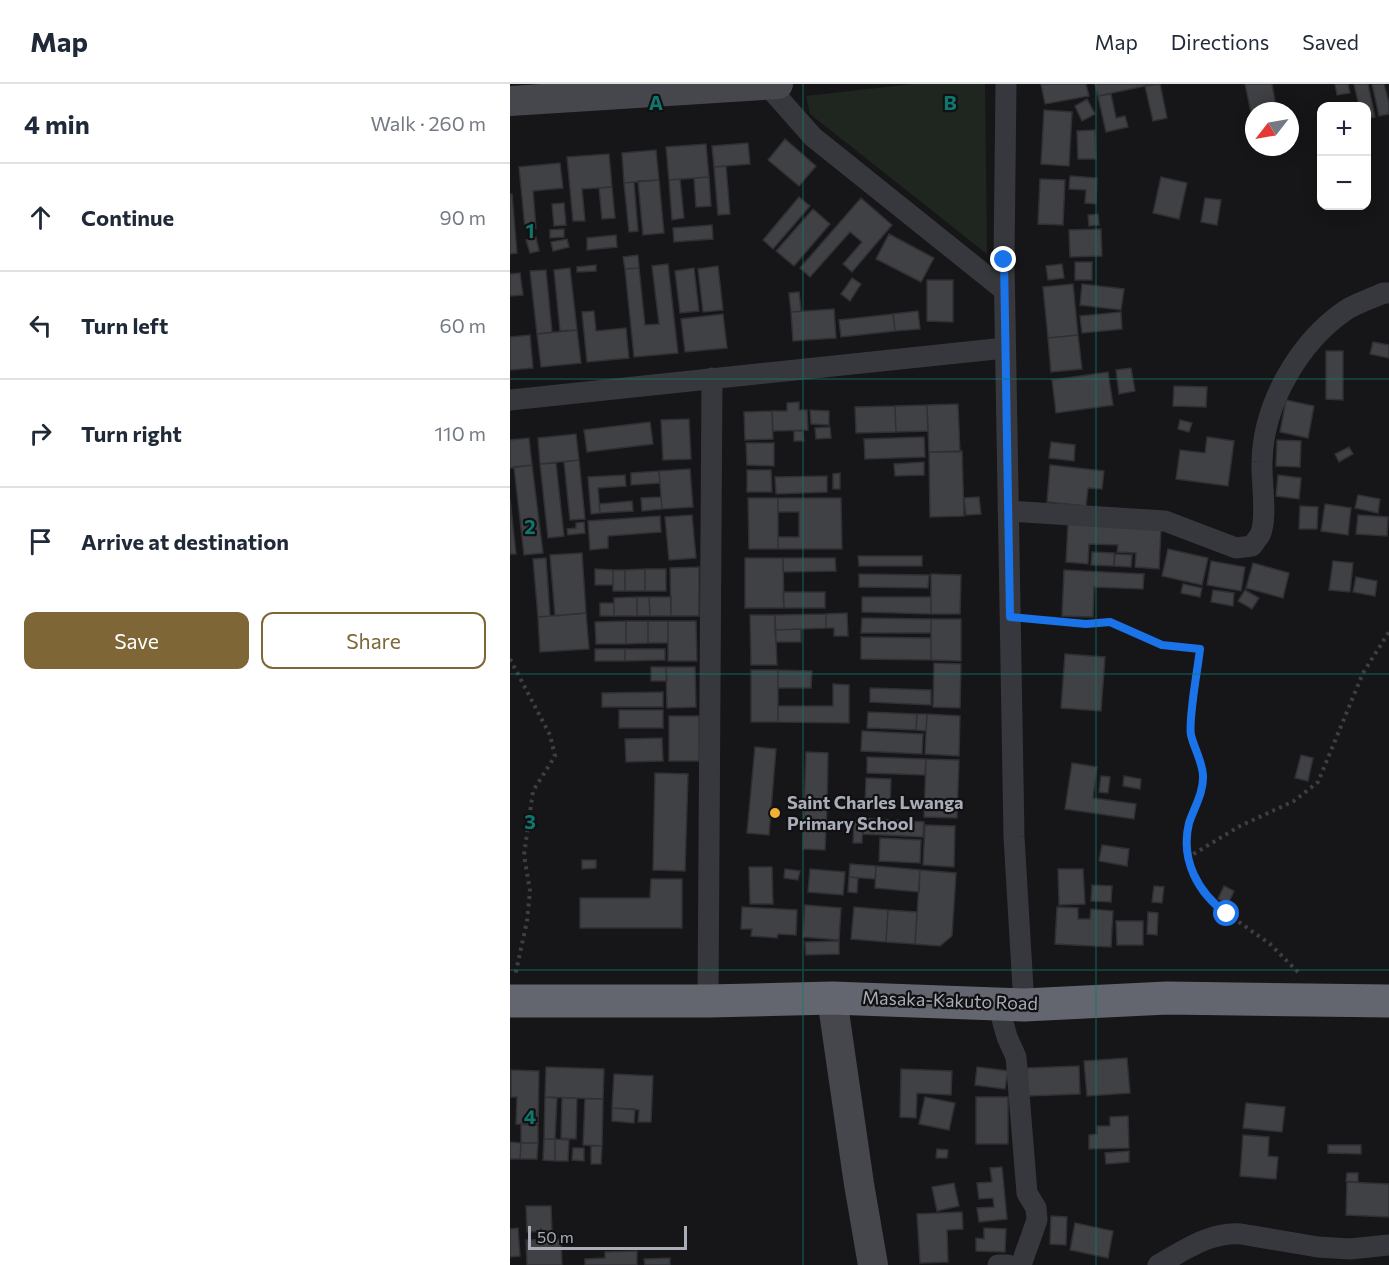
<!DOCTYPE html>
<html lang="en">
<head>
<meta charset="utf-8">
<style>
	body { margin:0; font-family:Commissioner,sans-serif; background:#f2f2f3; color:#1f2937 }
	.controls { position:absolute; right:18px; top:18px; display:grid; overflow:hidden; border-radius:12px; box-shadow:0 3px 15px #0003 }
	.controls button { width:54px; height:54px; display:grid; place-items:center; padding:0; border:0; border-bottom:2px solid #e0e1e3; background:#fff; color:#1f2937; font:30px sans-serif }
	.compass { position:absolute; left:735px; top:18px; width:54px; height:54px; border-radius:50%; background:#fff; box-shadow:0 3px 15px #0003; rotate:239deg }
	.scale { position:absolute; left:18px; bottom:15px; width:159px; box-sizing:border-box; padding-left:6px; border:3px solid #a8adb8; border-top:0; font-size:16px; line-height:21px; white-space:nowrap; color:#a8adb8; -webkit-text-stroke:4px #111113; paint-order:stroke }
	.stop { position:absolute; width:18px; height:18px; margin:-14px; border:4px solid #1a73e8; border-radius:50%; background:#fff }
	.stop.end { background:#1a73e8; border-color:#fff; box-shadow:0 2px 6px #0008 }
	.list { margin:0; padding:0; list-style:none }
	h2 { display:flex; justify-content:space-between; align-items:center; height:78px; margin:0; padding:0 24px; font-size:26px }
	h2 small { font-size:20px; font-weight:400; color:#747a83 }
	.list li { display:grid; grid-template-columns:39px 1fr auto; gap:18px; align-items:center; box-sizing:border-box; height:108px; padding:0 24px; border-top:2px solid #e0e1e3 }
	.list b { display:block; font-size:22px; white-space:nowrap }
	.list em { font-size:20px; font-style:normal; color:#747a83 }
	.actions { display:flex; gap:12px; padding:18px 24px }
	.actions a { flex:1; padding:14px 0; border:2px solid #7e6636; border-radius:12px; text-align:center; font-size:21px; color:#7e6636 }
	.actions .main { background:#7e6636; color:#fff }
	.icon { flex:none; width:33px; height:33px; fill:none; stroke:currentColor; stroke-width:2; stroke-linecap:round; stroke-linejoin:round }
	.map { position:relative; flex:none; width:879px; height:1181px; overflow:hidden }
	header { display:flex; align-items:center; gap:36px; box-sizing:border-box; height:84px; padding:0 30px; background:#fff; border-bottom:2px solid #e0e1e3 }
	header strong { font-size:28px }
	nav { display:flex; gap:33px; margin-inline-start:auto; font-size:21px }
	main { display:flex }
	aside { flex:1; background:#fff }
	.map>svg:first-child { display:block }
	.green { fill:#1e261f }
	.building { fill:#404145; stroke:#303034; stroke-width:1.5 }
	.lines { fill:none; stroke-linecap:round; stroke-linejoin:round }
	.path { stroke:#3d3f44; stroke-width:4; stroke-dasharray:3 4.5; stroke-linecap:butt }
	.street { stroke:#37383d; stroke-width:21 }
	.secondary { stroke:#45474d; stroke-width:30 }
	.highway { stroke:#63666e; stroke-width:33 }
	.route { stroke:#1a73e8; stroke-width:8 }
	.grid { fill:none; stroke:#0f766e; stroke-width:1.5; stroke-opacity:0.55 }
	.poi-dot { fill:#f2b134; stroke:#111113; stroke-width:2 }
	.labels { text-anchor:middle; stroke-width:4.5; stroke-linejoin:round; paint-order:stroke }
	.poi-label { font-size:18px; font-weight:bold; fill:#a8adb8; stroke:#111113; text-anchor:start }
	.street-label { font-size:18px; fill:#a8adb8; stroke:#111113 }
	.grid-label { font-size:20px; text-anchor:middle; font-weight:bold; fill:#0f766e; stroke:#111113; stroke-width:4.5; stroke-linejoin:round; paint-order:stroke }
</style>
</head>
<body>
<header>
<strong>Map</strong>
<nav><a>Map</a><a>Directions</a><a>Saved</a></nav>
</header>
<main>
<aside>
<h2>4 min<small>Walk · 260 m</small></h2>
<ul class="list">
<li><svg class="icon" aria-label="ahead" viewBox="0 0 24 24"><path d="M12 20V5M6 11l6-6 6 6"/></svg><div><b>Continue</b></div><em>90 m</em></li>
<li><svg class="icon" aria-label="left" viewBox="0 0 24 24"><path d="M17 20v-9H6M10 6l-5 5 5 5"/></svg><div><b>Turn left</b></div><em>60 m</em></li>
<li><svg class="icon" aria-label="right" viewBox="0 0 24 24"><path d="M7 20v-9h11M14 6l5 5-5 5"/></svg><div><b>Turn right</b></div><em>110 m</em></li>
<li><svg class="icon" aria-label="arrive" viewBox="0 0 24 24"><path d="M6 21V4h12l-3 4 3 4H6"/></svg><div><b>Arrive at destination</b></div></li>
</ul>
<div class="actions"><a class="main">Save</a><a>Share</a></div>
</aside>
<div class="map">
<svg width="879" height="1181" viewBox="0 0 879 1181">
	<rect width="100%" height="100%" fill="#161618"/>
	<path class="green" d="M402 0H475L477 170 300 30 296 12Z"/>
	<path class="building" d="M531 0H576L579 12 535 20Z
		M585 0H644L588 12Z
		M650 0 657 34 643 37 635 2Z
		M735 0H762L766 23 741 28Z
		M825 0H838L840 9 827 11Z
		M844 0H858L865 33 856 35V22H849Z
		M862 0H874L879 19V30L869 32Z
		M601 10 606 34 615 32 618 43 596 48 588 12Z
		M577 15 585 30 572 37 565 22Z
		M534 26 562 28 559 82 531 80Z
		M585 46 586 75H568L567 47Z
		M275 55 306 82 289 102 258 76Z
		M238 59 240 80 204 83 202 62Z
		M196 60 199 93 159 96 156 63Z
		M146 66 149 96 114 99 112 69Z
		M99 70 102 103 72 105 75 137H63L57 73Z
		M50 79 53 104 23 107 26 144 15 145 9 83Z
		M216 82 220 130 208 131 204 83Z
		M560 92 587 94 586 120 575 119 576 106 559 105Z
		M199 93 201 122 186 123 184 94Z
		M651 93 677 99 669 135 643 129Z
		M170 95 174 134 162 136 159 96Z
		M530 95 555 96 553 141 528 140Z
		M149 96 154 149 133 151 128 97Z
		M124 98 128 147 119 148 114 99Z
		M102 103 105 134 92 135 89 104Z
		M0 110H2L7 169 0 170Z
		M289 113 300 122 263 165 253 156Z
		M351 114 382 141 342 188 333 180 352 158 340 148 300 193 290 184Z
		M695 114 711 116 707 141 691 138Z
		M54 119 56 141 44 142 42 120Z
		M303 125 320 140 284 182 266 167Z
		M588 130 589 141 579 142 578 131Z
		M202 141 203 155 164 158 163 144Z
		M54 145V153L40 154V146Z
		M591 145 592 172 560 173 559 146Z
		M379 150 424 174 411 198 366 175Z
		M106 151 107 163 77 166V154Z
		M26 153 29 167 20 169 16 156Z
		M57 155 59 163 43 167 41 158Z
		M128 171 129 184 115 185 113 173Z
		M565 178H582V196H565Z
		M158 180 168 269 124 273 115 185 129 184 135 241 149 240 142 182Z
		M552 180 554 194 538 196 536 182Z
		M86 181V187L67 188V183Z
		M208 182 213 226 193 228 188 185Z
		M60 184 67 246 50 247 44 186Z
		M184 184 189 227 170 229 165 187Z
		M36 186 42 248 27 250 20 187Z
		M10 189 13 211 0 212V190Z
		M342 194 351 200 340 217 331 210Z
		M417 196H443V238L417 237Z
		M563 200 568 251 538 254 533 203Z
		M572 200 614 205 611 226 570 221Z
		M289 208 291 227 281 228 279 209Z
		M324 225 326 254 283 257 281 228Z
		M84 227 86 247 116 244 119 274 77 278 72 228Z
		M408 227 410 245 385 247 383 230Z
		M611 228 612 245 572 249 570 232Z
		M213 230 217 264 175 268 171 235Z
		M383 230 385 247 331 253 329 236Z
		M67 246 71 279 31 283 27 250Z
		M20 251 23 284 0 286V253Z
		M568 251 572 285 541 288 538 254Z
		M863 258 879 261V274L860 270Z
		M816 267H833V316L816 315Z
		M621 284 625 307 609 310 606 286Z
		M598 288 603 321 546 329 542 296Z
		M664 302 697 303 696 323 663 322Z
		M776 316 804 322 798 354 770 348Z
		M289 318V326H297L298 346 263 347 262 327H277V319Z
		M448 320 450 368H419L417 321Z
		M417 321 418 347 386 348 385 322Z
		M385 322 386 348 346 349 345 323Z
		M300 326 319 327V341L301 340Z
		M262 327 263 355 235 356 234 328Z
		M179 335 181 375 153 376 151 336Z
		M670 336 682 339 679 348 668 345Z
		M140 338 143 360 77 368 74 346Z
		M320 343 321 354 306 355 305 344Z
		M284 347H293L294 357H284Z
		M66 350 69 376 30 380 28 354Z
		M414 353 415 373 355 375 354 355Z
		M697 353 724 357 718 402 666 395 670 366 695 369Z
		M19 354 22 381 0 384V356Z
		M767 356 791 357 790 383 766 382Z
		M541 358 565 361 564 377 539 374Z
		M236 359H264V382L237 381Z
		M839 363 843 370 829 378 825 370Z
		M452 367 454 432 420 433 419 368Z
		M69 376 75 435 60 436 54 378Z
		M414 378V391L385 392 384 380Z
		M46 379 54 452 38 454 30 380Z
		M22 381 33 469 14 471 4 383Z
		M540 381 594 387 592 405 578 404 576 422 537 418Z
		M180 385 183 423 152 425 149 387Z
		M237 386H261L262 408H237Z
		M149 387 150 399 121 401V389Z
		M330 389V405H323V390Z
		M115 391 116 402 88 404 90 429 81 430 78 393Z
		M768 391 791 394 789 415 766 412Z
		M317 392V408L266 410 265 393Z
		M848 411 870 415 868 429 845 424Z
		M151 413 152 425 132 427 131 414Z
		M469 413 471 430 456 431 454 414Z
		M238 414H268V465H239Z
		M268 414H331L332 465H268V453H289V428H268Z
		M0 415 6 470H0Z
		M122 417 123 427 90 429 89 420Z
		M815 420 841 424 838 451 811 447Z
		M790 422 808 423 807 445H789Z
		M182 431 186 474 159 476 155 433Z
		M848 431 878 433 877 452 846 450Z
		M150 432 151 448 98 452V464L80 466 78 437Z
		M74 438 75 449 58 451 57 445 66 444V439Z
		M558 440 651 445 649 485 625 483 626 469 607 468 608 461 579 460 578 480 556 478Z
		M658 465 698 474 692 501 652 492Z
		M582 468 604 469V482L581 481Z
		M72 469 76 529 45 532 40 471Z
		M605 470 622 471 621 483 604 482Z
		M348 472H412V482H349Z
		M36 474 40 532 28 533 23 475Z
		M235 474H273L274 524H235Z
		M273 474H325L326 487 273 488Z
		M701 477 735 483 731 507 697 501Z
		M823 477 843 479 840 508 819 506Z
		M743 479 779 489 773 514 736 504Z
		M189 483V532H161L160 484Z
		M85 485 103 486V501H85Z
		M135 485V507H115V486Z
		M135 485H156V507H135Z
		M103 486H115V507H103Z
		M554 486 634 490 633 505 584 503 583 533 552 532Z
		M349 490 419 491 418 504 349 503Z
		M421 490 451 491 450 530H421Z
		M846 493 867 497 865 512 843 508Z
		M673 500 692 504 690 513 671 509Z
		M703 506 724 509 723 522 701 518Z
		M735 506 749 514 742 525 728 517Z
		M273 508H315V524H274Z
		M127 513V532H104V514Z
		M127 513H139L140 532H127Z
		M139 513H161V532H140Z
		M352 513H421V530L352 528Z
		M90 519H104V532H90Z
		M76 529 79 565 30 568 28 533Z
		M337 529 338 552H324V544H316V530Z
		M316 530V544L265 546V531Z
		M240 531H265L267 581H241Z
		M352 534 421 535V549H351Z
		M421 535H451V577L421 576Z
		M116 537V560H86L85 538Z
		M116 537H138V559L116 560Z
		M138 537H158V559H138Z
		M158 537H186L187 577H158Z
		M291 545V558H266L265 546Z
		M351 553 421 554V576L351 575Z
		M85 565H115V577H85Z
		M115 565H155V576L115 577Z
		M555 570 595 573 591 627 551 624Z
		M424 579 451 580 450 624 423 623Z
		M141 583H156L157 597H141Z
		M156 583H185L186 623 157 624Z
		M241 586H268V638H241Z
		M268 586 302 587 301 604H268Z
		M323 600 339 601V639L268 638V622H323Z
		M360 604 421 606V621L360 618Z
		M153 608V623H92V609Z
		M109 626H153V644H109Z
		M358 628 407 630 406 646 357 644Z
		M407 630H417L416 647 406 646Z
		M417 630 450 632 449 672 415 670Z
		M159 632H189V677H159Z
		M352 647 413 650 412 670 351 667Z
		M152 654 153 677 116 678 115 655Z
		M245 663 266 665 259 751 237 749Z
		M296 668 318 669 317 724 294 723Z
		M791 671 803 674 798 697 785 694Z
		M357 673 416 675 415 691 357 689Z
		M416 675 449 676 447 734 414 733Z
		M562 679 587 683 583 714 626 720 624 735 555 725Z
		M145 689 178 690 175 787 143 786Z
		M591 692 600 693 598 709 589 708Z
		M614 692 631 695 630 705 613 702Z
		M356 694 381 695 380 724 355 723Z
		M294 723 317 724 315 766 293 765Z
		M353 734 414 738 413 753 353 750Z
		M344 737H353L352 759H343Z
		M415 741 445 742 444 783 413 781Z
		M370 754 411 756 410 779 369 777Z
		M592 761 619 765 617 782 589 777Z
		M72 776H86V784L72 785Z
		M340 780 366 782 365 795 339 793Z
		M366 782 410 786 409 808 365 804Z
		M239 783H262L263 820H240Z
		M275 785 290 787 288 796 274 794Z
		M300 785 335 788 333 811 298 808Z
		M548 785H573L575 820 549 821Z
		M410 786 446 789 442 852 430 862 405 860Z
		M339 793 348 794 347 809 338 808Z
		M141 795H172V844H70V814H140Z
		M582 801 602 802 601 818 581 817Z
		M644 802 654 803 652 819 642 818Z
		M714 802 724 807 718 820 708 815Z
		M295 821 331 824 329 856 293 853Z
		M232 823 287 826 286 851 268 850 267 854 241 852 242 845H231Z
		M344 823 378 826 376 858 341 855Z
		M547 823 568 824V835H580L581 825 603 827 601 863 545 860Z
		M378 826 407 828 405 860 376 858Z
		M638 828 648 829 647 851 637 850Z
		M606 837H633V861H607Z
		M329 857V870L296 871 295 858Z
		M617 974 620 1009 577 1012 574 977Z
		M569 982 570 1010 518 1012 517 984Z
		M36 983 94 985 93 1015 35 1013Z
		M467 983 498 987 495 1005 465 1001Z
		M391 985 442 987 441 1011 407 1009 406 1034 390 1033Z
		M1 986 29 987 28 1041 6 1040 7 1013H1Z
		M104 990 143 992 141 1038H128L129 1026 102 1024Z
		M35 1013 47 1014 45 1055H34Z
		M415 1013 445 1019 439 1046 409 1040Z
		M466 1013H498V1060H466Z
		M52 1014H67L66 1055 51 1054Z
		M75 1015H93L92 1062 73 1061Z
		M736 1019 775 1023 772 1048 733 1044Z
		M102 1024 125 1025 124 1039 102 1037Z
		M618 1032 619 1064 579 1065V1051L587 1050V1042H600V1033Z
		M11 1040 28 1041V1059H11Z
		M733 1051 759 1053 758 1072 768 1073 766 1095 730 1092Z
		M34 1055H45V1077L33 1076Z
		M45 1055 59 1056 58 1077H45Z
		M0 1058 11 1059 10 1075H0Z
		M11 1059H28L27 1075H10Z
		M818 1061H851V1070L818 1069Z
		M81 1062H92L91 1080H81Z
		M63 1064H74V1077L62 1076Z
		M427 1065 438 1066 437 1074H426Z
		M619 1067V1078L596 1080 595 1069Z
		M492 1083 497 1135 469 1138 467 1124 484 1123 483 1114 469 1115 467 1099 482 1098 480 1084Z
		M837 1089H848V1098L836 1097Z
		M837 1098 879 1100V1133L836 1131Z
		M444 1099 449 1122 427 1127 422 1103Z
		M16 1122H41L42 1147 17 1148Z
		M452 1128 453 1145 437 1146 438 1178 410 1179 407 1130Z
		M541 1132 557 1133 556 1161 540 1160Z
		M565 1139 603 1147 598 1174 560 1166Z
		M8 1144 10 1172 0 1173V1145Z
		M474 1144 496 1145 495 1168 466 1167V1154L474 1155Z
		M51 1155 52 1181H17L16 1156Z
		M127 1167V1181H75V1175L95 1174V1168Z
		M160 1174V1181H135L134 1175Z"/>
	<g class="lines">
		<path class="path" d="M521 535 576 540 600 538 652 561 690 565 681 650 693 692 687 721 679 739 677 774 690 804 702 819 760 860 790 890
			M0 575 40 651 45 672 23 707 14 771 20 807 17 837 5 892
			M677 774 730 742 784 717 808 698 853 589 879 548"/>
		<path class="street" d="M496 0 494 176 504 753 514 921
			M257 1 303 53 494 206
			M0 316 495 264
			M498 427 655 437 726 464 742 462C745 458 748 454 750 451 758 435 751 396 752 378 753 320 789 258 836 226 847 219 861 215 873 209H879
			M198 917 202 294
			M488 920 497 953 506 973 517 1109 526 1124 527 1136 511 1181
			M488 1181H498
			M648 1181C675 1166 699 1148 731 1150L808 1163 840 1165 879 1161"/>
		<path class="secondary" d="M0 17 268 0
			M322 914 349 1100 363 1181"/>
		<path class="highway" d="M0 917H198L322 914 514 921 657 914 879 917"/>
	</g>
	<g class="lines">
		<path class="route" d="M494 176 500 533 576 540 600 538 652 561 690 565C688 584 678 635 681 651 684 664 692 677 693 691 694 708 684 724 679 739 670 776 688 809 717 830"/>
	</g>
	<path class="grid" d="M293 0V1181M586 0V1181M0 295H879M0 590H879M0 886H879"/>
	<circle class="poi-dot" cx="265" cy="729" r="6"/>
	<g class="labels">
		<g class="poi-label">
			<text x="277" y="725">Saint Charles Lwanga<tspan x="277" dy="21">Primary School</tspan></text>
		</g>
		<g class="street-label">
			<text transform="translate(440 917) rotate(2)" y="6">Masaka-Kakuto Road</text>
		</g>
	</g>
	<g class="grid-label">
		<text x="146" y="26">A</text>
		<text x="440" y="26">B</text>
		<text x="20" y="154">1</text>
		<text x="20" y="450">2</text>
		<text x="20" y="745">3</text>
		<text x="20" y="1040">4</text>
	</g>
</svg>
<div class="controls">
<button>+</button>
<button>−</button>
</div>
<svg class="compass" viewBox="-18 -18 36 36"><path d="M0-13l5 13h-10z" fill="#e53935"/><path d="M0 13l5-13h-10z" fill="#747a83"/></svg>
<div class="scale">50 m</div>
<div class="stop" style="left:717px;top:830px"></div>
<div class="stop end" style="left:494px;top:176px"></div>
</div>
</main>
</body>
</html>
